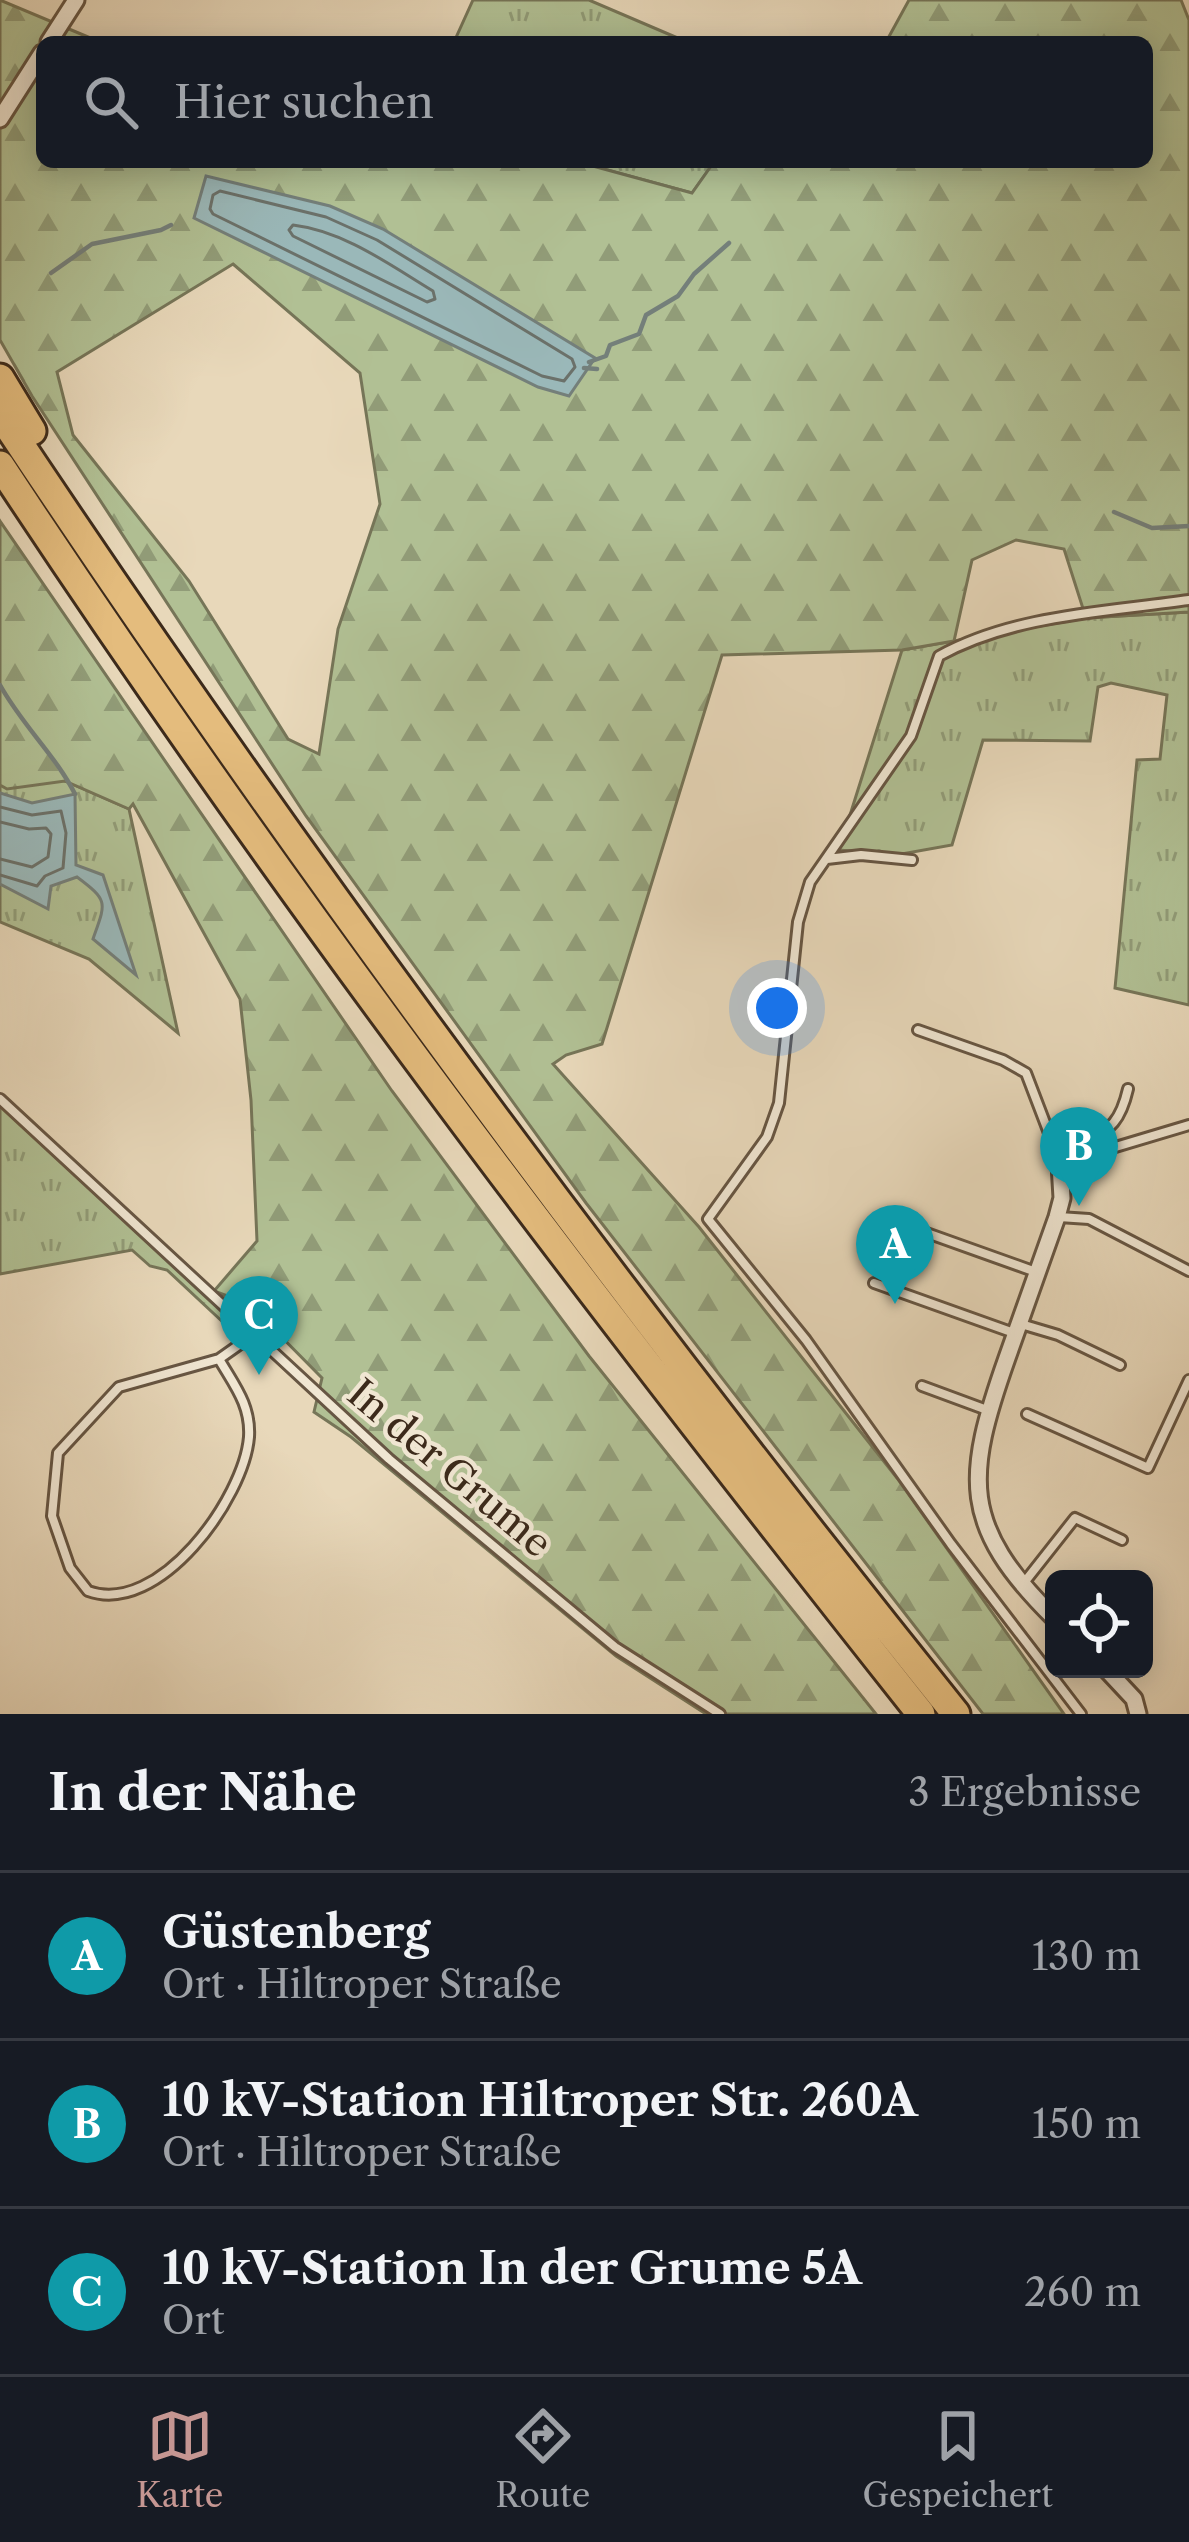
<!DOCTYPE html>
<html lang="de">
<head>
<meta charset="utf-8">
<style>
	body { margin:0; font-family:"Libre Caslon Text",serif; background:#242831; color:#f1f3f6 }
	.controls { position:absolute; right:36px; bottom:36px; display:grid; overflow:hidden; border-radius:18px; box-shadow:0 6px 30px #0003 }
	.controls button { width:108px; height:108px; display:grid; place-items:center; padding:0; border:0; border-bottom:3px solid #363941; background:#171b24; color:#f1f3f6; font:60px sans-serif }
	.you { position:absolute; left:777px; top:1008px; width:42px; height:42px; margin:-30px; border:9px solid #fff; border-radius:50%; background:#1a73e8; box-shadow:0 0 0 18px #1a73e833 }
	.badge { display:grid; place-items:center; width:78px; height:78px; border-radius:50%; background:#c59692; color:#fff; font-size:39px; font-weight:700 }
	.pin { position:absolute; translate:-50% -99px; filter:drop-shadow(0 3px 6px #0008) }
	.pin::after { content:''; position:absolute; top:63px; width:42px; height:36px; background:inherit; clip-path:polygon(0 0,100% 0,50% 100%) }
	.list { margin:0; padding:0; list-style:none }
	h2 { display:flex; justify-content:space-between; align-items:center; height:156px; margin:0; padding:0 48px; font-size:51px }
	h2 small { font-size:39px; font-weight:400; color:#9ea1a6 }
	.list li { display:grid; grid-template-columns:78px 1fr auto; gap:36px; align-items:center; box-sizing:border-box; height:168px; padding:0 48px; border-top:3px solid #363941 }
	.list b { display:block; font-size:45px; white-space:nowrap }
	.list p { margin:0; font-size:39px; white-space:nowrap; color:#9ea1a6 }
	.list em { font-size:39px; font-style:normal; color:#9ea1a6 }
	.icon { flex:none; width:66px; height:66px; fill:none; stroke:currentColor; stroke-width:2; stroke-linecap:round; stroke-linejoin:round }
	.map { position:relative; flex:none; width:1189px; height:1714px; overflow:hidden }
	.search { position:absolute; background:#171b24; box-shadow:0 6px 30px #0003; left:36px; right:36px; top:36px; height:132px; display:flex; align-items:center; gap:30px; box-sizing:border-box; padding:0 42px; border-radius:18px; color:#9ea1a6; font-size:45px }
	.sheet { height:660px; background:#171b24 }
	nav { display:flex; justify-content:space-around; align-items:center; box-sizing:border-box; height:168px; border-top:3px solid #363941; background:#171b24; font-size:33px; color:#9ea1a6 }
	nav a { display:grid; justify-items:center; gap:6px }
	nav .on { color:#c59692 }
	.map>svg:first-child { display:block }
	.grass { fill:url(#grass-tufts); stroke:#767558; stroke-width:3 }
	.forest { fill:url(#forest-firs); stroke:#767558; stroke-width:3; fill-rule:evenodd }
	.water { fill:#9ab8b9; stroke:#747f7a; stroke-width:3 }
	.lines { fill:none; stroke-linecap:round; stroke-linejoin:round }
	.shore { stroke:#6b716a; stroke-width:3 }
	.stream { stroke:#747f7a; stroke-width:4.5 }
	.lane-casing { stroke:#675643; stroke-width:14 }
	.street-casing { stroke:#675643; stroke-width:21 }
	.highway-casing { stroke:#3c2a1b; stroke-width:33 }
	.lane { stroke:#f0e6d2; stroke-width:8 }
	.street { stroke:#f0e6d2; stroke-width:15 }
	.highway { stroke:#e4bc7d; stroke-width:27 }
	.labels { text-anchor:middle; stroke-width:9; stroke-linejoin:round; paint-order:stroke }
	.street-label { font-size:39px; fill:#3c2a1b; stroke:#f0e6d2 }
</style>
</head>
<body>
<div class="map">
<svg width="1189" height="1714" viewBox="0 0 1189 1714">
	<defs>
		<pattern id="grass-tufts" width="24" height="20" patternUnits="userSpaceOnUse" patternTransform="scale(3)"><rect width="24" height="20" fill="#b1c094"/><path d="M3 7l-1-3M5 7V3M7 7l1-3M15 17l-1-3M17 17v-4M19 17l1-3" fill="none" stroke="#919c78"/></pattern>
		<pattern id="forest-firs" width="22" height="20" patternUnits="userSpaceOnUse" patternTransform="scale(3)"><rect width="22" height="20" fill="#b1c094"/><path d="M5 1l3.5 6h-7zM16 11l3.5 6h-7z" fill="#919c78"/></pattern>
	</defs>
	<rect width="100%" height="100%" fill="#e8d8ba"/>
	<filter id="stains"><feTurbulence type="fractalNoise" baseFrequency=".00167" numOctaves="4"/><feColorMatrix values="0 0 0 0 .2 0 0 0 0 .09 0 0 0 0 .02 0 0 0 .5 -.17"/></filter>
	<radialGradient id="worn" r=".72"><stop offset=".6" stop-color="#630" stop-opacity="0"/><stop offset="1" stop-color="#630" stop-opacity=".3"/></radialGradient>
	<path class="grass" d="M473 0H589L687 42H454Z
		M578 162H714L692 193Z
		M1189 612V1005L1115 988 1137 760 1160 759 1167 695 1111 683 1098 687 1090 741 983 740 952 845 896 855 839 850 902 650 1086 618Z
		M0 762 65 781 129 809 178 1033 89 959 0 922Z
		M0 1094 213 1291 249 1304 227 1326 167 1270 150 1266 132 1250 0 1274Z"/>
	<path class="forest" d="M0 0 100 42H42V162H578L692 193 714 162H1147V42H886L909 0H1181L1189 20V612L1086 618 1064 549 1016 540 972 560 954 641 902 650 722 655 602 1044 566 1055 553 1064 699 1227 897 1478 1064 1714H983L586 1203 306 816 32 396 0 340ZM233 264 360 373 380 504 338 629 319 754 288 739 189 581 73 435 57 372Z
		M0 521 392 1091 589 1356 876 1714H706L616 1656 351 1437 314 1412 322 1378 249 1304 214 1291 257 1241 251 1100 240 999 133 804 129 809 65 781 7 789 0 785Z"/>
	<path class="water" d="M206 176 330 206 383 229 595 358 569 396 538 387 194 218Z
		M0 793 32 803 75 794 76 865 103 875 136 975 93 939C106 902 109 901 77 877L51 886 48 909 0 884Z"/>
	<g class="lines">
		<path class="shore" d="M220 191 326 217 377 240 572 359 575 367 564 381 542 376 213 214 210 209 213 195Z
			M293 225C344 231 390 265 433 291L435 299 427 302 293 236 289 230Z
			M0 807 32 815 61 811 66 833 63 868 45 876 37 886 0 875
			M0 822 29 829 46 828 51 834 48 857 32 867 0 859"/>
		<path class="stream" d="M51 273 92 244 161 230 171 225
			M589 362 606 356 610 345 639 334 646 315 678 296 694 274 729 243
			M584 368 597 369
			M1114 512 1152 528 1189 526
			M0 685C22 725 56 756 75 794"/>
		<g class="lane-casing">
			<path id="lane" d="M827 859 861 855 912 860
				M918 1030 1003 1060 1026 1073 1060 1162
				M0 1099 389 1459 615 1647 720 1714
				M1061 1163C1095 1128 1116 1141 1128 1089
				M1062 1163 1189 1125
				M1059 1217 1089 1219 1189 1271
				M924 1232 1036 1272
				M874 1283 1014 1333
				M1021 1324 1058 1335 1120 1365
				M266 1347 275 1337
				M219 1359C234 1385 251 1405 249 1437 244 1498 159 1617 88 1591L70 1568 52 1516 58 1453 119 1387 219 1359 253 1335
				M922 1386 987 1410
				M1027 1414 1148 1468 1189 1380
				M1023 1584 1075 1518 1122 1540
				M1081 1714 951 1544 806 1340 708 1219 767 1137 779 1103 798 922 810 882 911 736 939 656C1013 615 1105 612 1189 600"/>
		</g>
		<g class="street-casing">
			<path id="street" d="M49 42 76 0
				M0 119 42 53
				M1054 1618C960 1525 965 1477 1007 1358 1024 1311 1040 1264 1057 1217L1062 1198 1060 1164
				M1106 1669 1134 1699 1138 1714"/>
		</g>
		<g class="highway-casing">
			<path id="highway" d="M0 378 32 431
				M0 414C298 863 619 1294 956 1714
				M0 465C285 898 599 1308 921 1714"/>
		</g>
		<use href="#lane" class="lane"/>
		<use href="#street" class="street"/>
		<use href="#highway" class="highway"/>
	</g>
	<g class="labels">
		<g class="street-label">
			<text transform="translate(450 1468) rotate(40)" y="14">In der Grume</text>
		</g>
	</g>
	<rect width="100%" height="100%" filter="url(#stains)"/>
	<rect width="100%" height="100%" fill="url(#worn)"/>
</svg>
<div class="controls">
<button><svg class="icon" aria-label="locate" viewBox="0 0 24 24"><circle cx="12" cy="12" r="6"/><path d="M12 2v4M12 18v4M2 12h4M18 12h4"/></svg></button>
</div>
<div class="you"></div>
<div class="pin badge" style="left:895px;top:1304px;background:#0f9aa8">A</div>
<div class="pin badge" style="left:1079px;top:1206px;background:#0f9aa8">B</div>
<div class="pin badge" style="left:259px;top:1375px;background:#0f9aa8">C</div>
<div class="search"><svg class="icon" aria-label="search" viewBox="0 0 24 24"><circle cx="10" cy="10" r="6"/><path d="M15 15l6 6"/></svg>Hier suchen</div>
</div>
<section class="sheet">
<h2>In der Nähe<small>3 Ergebnisse</small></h2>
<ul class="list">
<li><span class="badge" style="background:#0f9aa8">A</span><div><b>Güstenberg</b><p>Ort · Hiltroper Straße</p></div><em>130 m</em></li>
<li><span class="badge" style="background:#0f9aa8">B</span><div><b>10 kV-Station Hiltroper Str. 260A</b><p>Ort · Hiltroper Straße</p></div><em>150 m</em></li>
<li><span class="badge" style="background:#0f9aa8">C</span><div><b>10 kV-Station In der Grume 5A</b><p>Ort</p></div><em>260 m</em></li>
</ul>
</section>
<nav>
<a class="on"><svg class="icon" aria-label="map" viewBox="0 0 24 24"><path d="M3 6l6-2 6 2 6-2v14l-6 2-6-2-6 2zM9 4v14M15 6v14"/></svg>Karte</a>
<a><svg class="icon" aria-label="directions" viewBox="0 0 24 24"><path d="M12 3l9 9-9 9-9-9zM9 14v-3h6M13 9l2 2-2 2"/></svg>Route</a>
<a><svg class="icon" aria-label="saved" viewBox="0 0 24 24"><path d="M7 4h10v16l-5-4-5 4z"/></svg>Gespeichert</a>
</nav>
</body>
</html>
